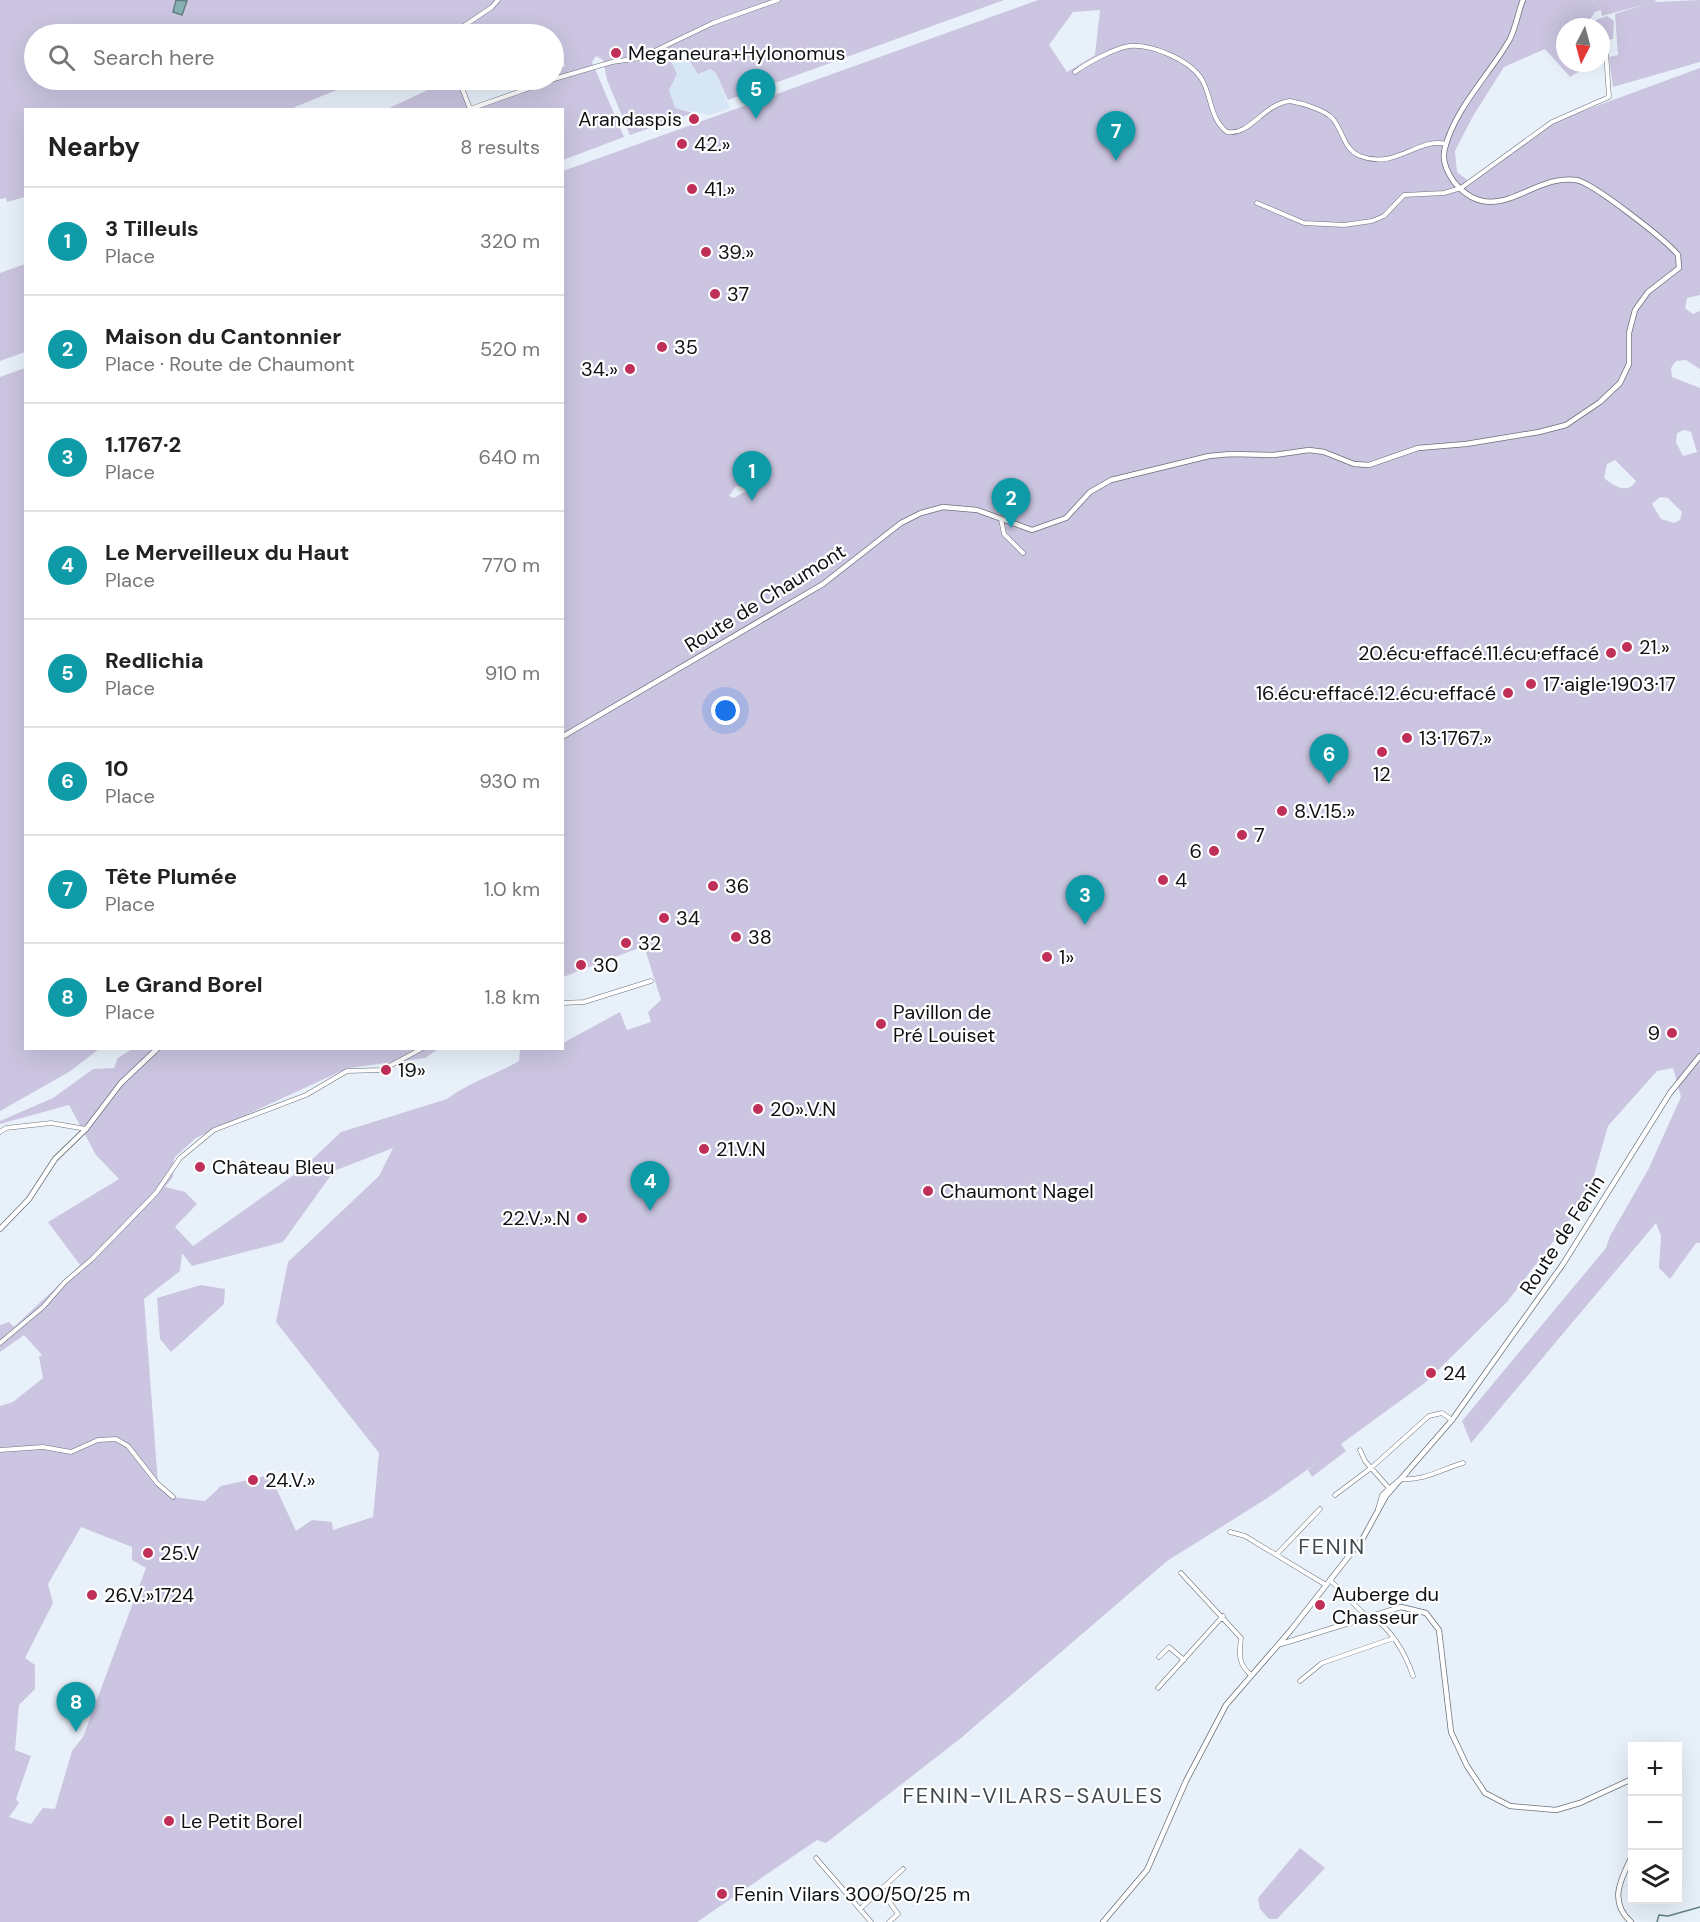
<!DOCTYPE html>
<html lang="en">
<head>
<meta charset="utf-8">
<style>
	body { margin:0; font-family:"DM Sans",sans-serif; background:#f2f2f2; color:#222 }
	.controls { position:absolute; right:18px; bottom:18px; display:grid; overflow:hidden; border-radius:0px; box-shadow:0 6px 24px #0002 }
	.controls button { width:54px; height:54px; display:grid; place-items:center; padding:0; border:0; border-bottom:2px solid #e0e0e0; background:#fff; color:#222; font:30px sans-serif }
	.compass { position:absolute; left:1556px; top:18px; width:54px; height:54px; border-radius:50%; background:#fff; box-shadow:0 6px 24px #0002; rotate:186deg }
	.you { position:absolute; left:726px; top:711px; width:21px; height:21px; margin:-15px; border:4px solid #fff; border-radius:50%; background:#1a73e8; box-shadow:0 0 0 9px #1a73e833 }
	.badge { display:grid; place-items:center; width:39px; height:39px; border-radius:50%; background:#bf2f58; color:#fff; font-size:20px; font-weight:700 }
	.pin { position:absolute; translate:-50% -50px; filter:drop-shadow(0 2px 3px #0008) }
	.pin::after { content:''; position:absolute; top:32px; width:21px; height:18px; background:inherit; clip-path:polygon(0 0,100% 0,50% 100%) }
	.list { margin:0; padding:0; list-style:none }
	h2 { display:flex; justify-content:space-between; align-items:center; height:78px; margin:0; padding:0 24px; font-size:26px }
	h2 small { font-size:20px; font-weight:400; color:#767676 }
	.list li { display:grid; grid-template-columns:39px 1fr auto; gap:18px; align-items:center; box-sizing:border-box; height:108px; padding:0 24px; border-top:2px solid #e0e0e0 }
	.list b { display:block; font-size:22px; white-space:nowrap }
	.list p { margin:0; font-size:20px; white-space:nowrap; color:#767676 }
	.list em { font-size:20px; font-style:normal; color:#767676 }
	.icon { flex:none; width:33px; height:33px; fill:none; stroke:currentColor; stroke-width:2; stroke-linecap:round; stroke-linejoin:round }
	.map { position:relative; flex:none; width:1700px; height:1922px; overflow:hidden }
	.search { position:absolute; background:#fff; box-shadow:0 6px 24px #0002; left:24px; top:24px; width:540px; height:66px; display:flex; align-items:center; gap:15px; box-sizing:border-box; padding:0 21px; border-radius:33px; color:#767676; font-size:22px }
	.panel { position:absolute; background:#fff; box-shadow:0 6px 24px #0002; left:24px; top:108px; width:540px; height:942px; border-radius:0px }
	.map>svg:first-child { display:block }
	.built { fill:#d7e6f5 }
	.green { fill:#cbc5e1; fill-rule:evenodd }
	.water { fill:#86b0b1; stroke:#628082; stroke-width:1.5 }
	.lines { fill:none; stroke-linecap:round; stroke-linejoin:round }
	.stream { stroke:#628082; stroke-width:1.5 }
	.minor-casing { stroke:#6a727a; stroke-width:5 }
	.tertiary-casing { stroke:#6a727a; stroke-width:6 }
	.minor { stroke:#fff; stroke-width:4 }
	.tertiary { stroke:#fff; stroke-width:4.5 }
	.poi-dot { fill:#bf2f58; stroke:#fff; stroke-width:2 }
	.labels { text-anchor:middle; stroke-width:4.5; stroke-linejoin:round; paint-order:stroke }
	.poi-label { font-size:20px; fill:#0e1114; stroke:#fff; text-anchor:start }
	.street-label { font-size:20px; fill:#0e1114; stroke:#fff }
	.quarter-label { font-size:22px; letter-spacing:1.5px; fill:#434b52; stroke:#fff }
</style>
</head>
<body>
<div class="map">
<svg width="1700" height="1922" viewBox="0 0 1700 1922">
	<rect width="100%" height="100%" fill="#e8f1fa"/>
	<path class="built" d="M682 49 688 56 716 73 730 108 710 115 675 108 669 90 667 53Z"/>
	<path class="green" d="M0 0H176L173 12 187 1 182 0H1004L728 100 716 73 710 69 698 74 682 49 667 53 677 74 669 90 675 108 693 113 630 135 607 80 603 60 596 56 592 62 624 137 563 160 562 110 476 109 523 93 522 85 535 80H554V72L565 66 562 54 554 55V34H518L511 31 503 34H34V80H361L290 109 26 110 25 197 7 202 6 198 0 199Z
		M1038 0H1594L1595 2V0H1655L1656 2 1700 0V62L1613 87 1609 57 1618 55 1615 14 1643 5 1602 16 1601 10 1595 12 1584 27H1565V39L1562 41V44L1565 43V63H1593L1570 77 1545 49 1504 67 1473 116 1455 151 1457 172 1471 183 1553 122 1700 68V295L1687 298 1685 308 1693 314 1700 311V369L1686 360 1676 361 1671 368 1672 377 1700 388V1243H1696L1670 1279 1659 1268 1661 1236 1656 1223 1471 1443 1462 1421 1606 1248 1610 1236 1648 1170 1681 1097 1673 1068 1657 1071 1608 1126 1588 1196 1507 1302 1426 1382 1341 1444 1346 1451 1312 1477 1308 1470 1318 1462 1269 1497 1167 1561 961 1738 826 1843 817 1840 697 1922H0V1406L13 1402 43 1378 39 1357 42 1355 24 1335 0 1352V1325L9 1322 14 1327 80 1265 48 1222 119 1179 96 1155 69 1105 0 1124V1121L53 1098 93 1069 114 1068 118 1058 132 1049H438L425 1058 348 1068 196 1138 174 1158 173 1177 165 1187 185 1192 197 1204 175 1227 193 1246 301 1170 341 1132 447 1099C469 1082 495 1075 519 1061L520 1049 562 1048 563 1043 620 1012 627 1030 651 1022 648 1012 661 1000 644 946 563 977V171ZM1100 10 1095 55 1067 72 1049 45 1073 12ZM1684 430 1691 432 1697 452 1683 456 1676 442 1677 433ZM1615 460 1636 481C1627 495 1614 486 1604 478L1607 464ZM736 486H746L748 490 734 498 729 496ZM1660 497 1668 498 1682 512 1680 520 1674 523 1661 519 1652 504ZM393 1148 379 1176 288 1262 276 1322 379 1453 373 1517 333 1530 332 1522 312 1520 296 1531 270 1475 221 1486 205 1501 173 1497 158 1483 144 1299 180 1271 182 1253 192 1266 283 1242 334 1171ZM81 1527 132 1547V1560L146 1568 83 1737 72 1751 55 1809 43 1808 31 1824 9 1817 19 1803 16 1799 31 1756 15 1750 19 1705 35 1689V1665L25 1658 53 1603 48 1584Z
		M1607 16 1614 21 1613 39 1605 40 1606 60H1601L1603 40 1601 27H1594L1596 20Z
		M449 80H464L460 85 468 109 385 110Z
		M25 264V352L0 361V273Z
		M25 368 26 1048 99 1049 69 1072 0 1111V377Z
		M201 1285 225 1289 224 1304 171 1352 160 1339 157 1298Z
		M1300 1848 1325 1868 1277 1919H1269L1260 1909 1258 1898Z"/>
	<path class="water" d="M176 0 187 1 182 15 173 12Z"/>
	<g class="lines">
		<path class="stream" d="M1657 1922 1659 1915 1668 1916 1700 1907"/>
		<g class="minor-casing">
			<path id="minor" d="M452 34 492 7 498 0
				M1075 72C1087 63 1115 48 1129 46 1151 44 1188 59 1201 78 1212 95 1209 118 1227 132 1250 136 1263 104 1290 101 1301 103 1326 110 1333 119 1343 131 1344 150 1360 156 1396 170 1418 137 1446 144
				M554 79 612 62 640 58 713 23 778 0
				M459 80 470 109 552 80
				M1257 203 1304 223 1344 225 1372 221 1384 216 1404 195 1444 193 1461 188 1552 122 1609 97 1606 52
				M1001 519 1004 534 1023 553
				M562 1003 584 1002 651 981
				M0 1132 6 1128 51 1123 86 1129
				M0 1343 43 1307 65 1282 92 1259 156 1193 180 1158 214 1130 306 1095 347 1071 382 1070 423 1048
				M0 1450 43 1447 71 1452 98 1440 116 1439 128 1446 157 1483 173 1497
				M1360 1450 1365 1461 1388 1487
				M1401 1479C1424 1481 1442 1469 1463 1463
				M1335 1495 1371 1468 1429 1416 1442 1413 1452 1420
				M1378 1509 1382 1495 1407 1473
				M1230 1532 1245 1536 1326 1585
				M1277 1554 1320 1509
				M1181 1573 1241 1638C1239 1654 1238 1664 1251 1675
				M1330 1580 1367 1617
				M1372 1616C1392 1631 1405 1652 1413 1676
				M1159 1657 1169 1647 1184 1660
				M1300 1681 1322 1663 1394 1638
				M1158 1688 1223 1616
				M816 1858 871 1922
				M860 1909 903 1869
				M889 1922 898 1914 888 1900 892 1894"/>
		</g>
		<g class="tertiary-casing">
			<path id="tertiary" d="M562 737 823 584 901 523 921 513 943 507 977 510 1032 530 1066 518 1090 492 1111 480 1209 456 1231 454 1274 455 1309 450 1324 452 1354 464 1369 465 1418 448 1466 444 1539 432 1566 425 1600 402 1620 383 1629 364V333L1635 310 1648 292 1679 268 1678 255C1667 241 1592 182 1576 180 1532 173 1495 231 1454 182 1447 172 1441 160 1445 148 1455 108 1490 74 1510 39 1516 27 1518 12 1523 0
				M0 1229 29 1199 55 1159 86 1129 121 1083 158 1048
				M1281 1644 1401 1607 1426 1613 1439 1630 1451 1732 1467 1766 1485 1793 1510 1806 1556 1810 1580 1803 1632 1779
				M1103 1922 1147 1870 1186 1781 1226 1705 1291 1630 1363 1538 1386 1496 1452 1420 1563 1264 1670 1093 1700 1056
				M1631 1922C1608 1901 1621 1879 1632 1856"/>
		</g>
		<use href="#minor" class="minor"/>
		<use href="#tertiary" class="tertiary"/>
	</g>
	<g class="poi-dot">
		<circle cx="616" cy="53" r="6"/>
		<circle cx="694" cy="119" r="6"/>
		<circle cx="682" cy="144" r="6"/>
		<circle cx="692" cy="189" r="6"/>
		<circle cx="706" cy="252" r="6"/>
		<circle cx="715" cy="294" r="6"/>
		<circle cx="662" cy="347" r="6"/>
		<circle cx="630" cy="369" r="6"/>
		<circle cx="1627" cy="647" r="6"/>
		<circle cx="1611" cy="653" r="6"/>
		<circle cx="1531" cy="684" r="6"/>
		<circle cx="1508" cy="693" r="6"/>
		<circle cx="1407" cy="738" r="6"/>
		<circle cx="1382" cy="752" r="6"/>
		<circle cx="1282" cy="811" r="6"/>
		<circle cx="1242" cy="835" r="6"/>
		<circle cx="1214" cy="851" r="6"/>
		<circle cx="1163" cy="880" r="6"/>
		<circle cx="713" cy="886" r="6"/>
		<circle cx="664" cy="918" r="6"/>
		<circle cx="736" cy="937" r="6"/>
		<circle cx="626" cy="943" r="6"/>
		<circle cx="1047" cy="957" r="6"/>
		<circle cx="581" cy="965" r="6"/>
		<circle cx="881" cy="1024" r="6"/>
		<circle cx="1672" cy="1033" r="6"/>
		<circle cx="386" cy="1070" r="6"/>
		<circle cx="758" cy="1109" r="6"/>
		<circle cx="704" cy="1149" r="6"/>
		<circle cx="200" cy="1167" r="6"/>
		<circle cx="928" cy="1191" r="6"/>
		<circle cx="582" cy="1218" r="6"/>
		<circle cx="1431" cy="1373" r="6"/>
		<circle cx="253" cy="1480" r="6"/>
		<circle cx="148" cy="1553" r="6"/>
		<circle cx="92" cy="1595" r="6"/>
		<circle cx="1320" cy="1605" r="6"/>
		<circle cx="169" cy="1821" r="6"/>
		<circle cx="722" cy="1894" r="6"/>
	</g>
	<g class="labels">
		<g class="poi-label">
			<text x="628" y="60">Meganeura+Hylonomus</text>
			<text x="682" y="126" text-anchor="end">Arandaspis</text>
			<text x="694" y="151">42.»</text>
			<text x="704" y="196">41.»</text>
			<text x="718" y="259">39.»</text>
			<text x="727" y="301">37</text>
			<text x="674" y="354">35</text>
			<text x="618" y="376" text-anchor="end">34.»</text>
			<text x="1639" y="654">21.»</text>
			<text x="1599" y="660" text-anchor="end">20.écu·effacé.11.écu·effacé</text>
			<text x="1543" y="691">17·aigle·1903·17</text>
			<text x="1496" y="700" text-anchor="end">16.écu·effacé.12.écu·effacé</text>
			<text x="1419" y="745">13·1767.»</text>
			<text x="1382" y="781" text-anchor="middle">12</text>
			<text x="1294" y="818">8.V.15.»</text>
			<text x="1254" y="842">7</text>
			<text x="1202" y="858" text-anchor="end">6</text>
			<text x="1175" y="887">4</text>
			<text x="725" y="893">36</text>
			<text x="676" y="925">34</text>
			<text x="748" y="944">38</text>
			<text x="638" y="950">32</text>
			<text x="1059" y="964">1»</text>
			<text x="593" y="972">30</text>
			<text x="893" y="1019">Pavillon de<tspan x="893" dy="23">Pré Louiset</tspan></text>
			<text x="1660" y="1040" text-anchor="end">9</text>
			<text x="398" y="1077">19»</text>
			<text x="770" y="1116">20».V.N</text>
			<text x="716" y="1156">21.V.N</text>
			<text x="212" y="1174">Château Bleu</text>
			<text x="940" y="1198">Chaumont Nagel</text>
			<text x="570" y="1225" text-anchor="end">22.V.».N</text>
			<text x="1443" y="1380">24</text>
			<text x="265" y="1487">24.V.»</text>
			<text x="160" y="1560">25.V</text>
			<text x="1332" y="1601">Auberge du<tspan x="1332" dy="23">Chasseur</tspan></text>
			<text x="104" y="1602">26.V.»1724</text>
			<text x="181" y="1828">Le Petit Borel</text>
			<text x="734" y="1901">Fenin Vilars 300/50/25 m</text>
		</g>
		<g class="street-label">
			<text transform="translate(765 598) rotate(-32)" y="7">Route de Chaumont</text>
			<text transform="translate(1562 1235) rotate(-57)" y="7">Route de Fenin</text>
		</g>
		<g class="quarter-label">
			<text x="1332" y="1554">FENIN</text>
			<text x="1033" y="1803">FENIN-VILARS-SAULES</text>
		</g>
	</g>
</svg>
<div class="controls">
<button>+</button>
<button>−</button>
<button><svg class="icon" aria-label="layers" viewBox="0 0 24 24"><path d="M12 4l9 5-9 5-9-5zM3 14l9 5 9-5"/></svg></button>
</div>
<svg class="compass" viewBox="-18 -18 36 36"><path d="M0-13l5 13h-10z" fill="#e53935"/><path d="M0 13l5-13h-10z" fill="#767676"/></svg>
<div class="you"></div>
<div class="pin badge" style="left:752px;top:501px;background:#0f9aa8">1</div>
<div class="pin badge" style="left:1011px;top:528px;background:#0f9aa8">2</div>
<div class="pin badge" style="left:1085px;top:925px;background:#0f9aa8">3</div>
<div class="pin badge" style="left:650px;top:1211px;background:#0f9aa8">4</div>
<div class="pin badge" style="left:756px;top:119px;background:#0f9aa8">5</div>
<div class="pin badge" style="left:1329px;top:784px;background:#0f9aa8">6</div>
<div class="pin badge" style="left:1116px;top:161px;background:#0f9aa8">7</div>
<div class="pin badge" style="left:76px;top:1732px;background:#0f9aa8">8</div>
<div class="search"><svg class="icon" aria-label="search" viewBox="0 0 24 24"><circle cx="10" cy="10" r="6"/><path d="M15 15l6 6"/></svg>Search here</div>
<section class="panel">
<h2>Nearby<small>8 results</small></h2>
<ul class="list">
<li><span class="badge" style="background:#0f9aa8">1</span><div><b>3 Tilleuls</b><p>Place</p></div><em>320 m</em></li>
<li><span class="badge" style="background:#0f9aa8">2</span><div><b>Maison du Cantonnier</b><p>Place · Route de Chaumont</p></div><em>520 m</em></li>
<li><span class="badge" style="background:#0f9aa8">3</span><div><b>1.1767·2</b><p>Place</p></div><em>640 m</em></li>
<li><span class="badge" style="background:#0f9aa8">4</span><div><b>Le Merveilleux du Haut</b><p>Place</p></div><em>770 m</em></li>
<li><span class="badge" style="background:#0f9aa8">5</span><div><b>Redlichia</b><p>Place</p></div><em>910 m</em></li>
<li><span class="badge" style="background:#0f9aa8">6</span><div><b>10</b><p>Place</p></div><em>930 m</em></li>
<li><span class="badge" style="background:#0f9aa8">7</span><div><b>Tête Plumée</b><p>Place</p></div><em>1.0 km</em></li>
<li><span class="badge" style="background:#0f9aa8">8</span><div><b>Le Grand Borel</b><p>Place</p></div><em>1.8 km</em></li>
</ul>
</section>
</div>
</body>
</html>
